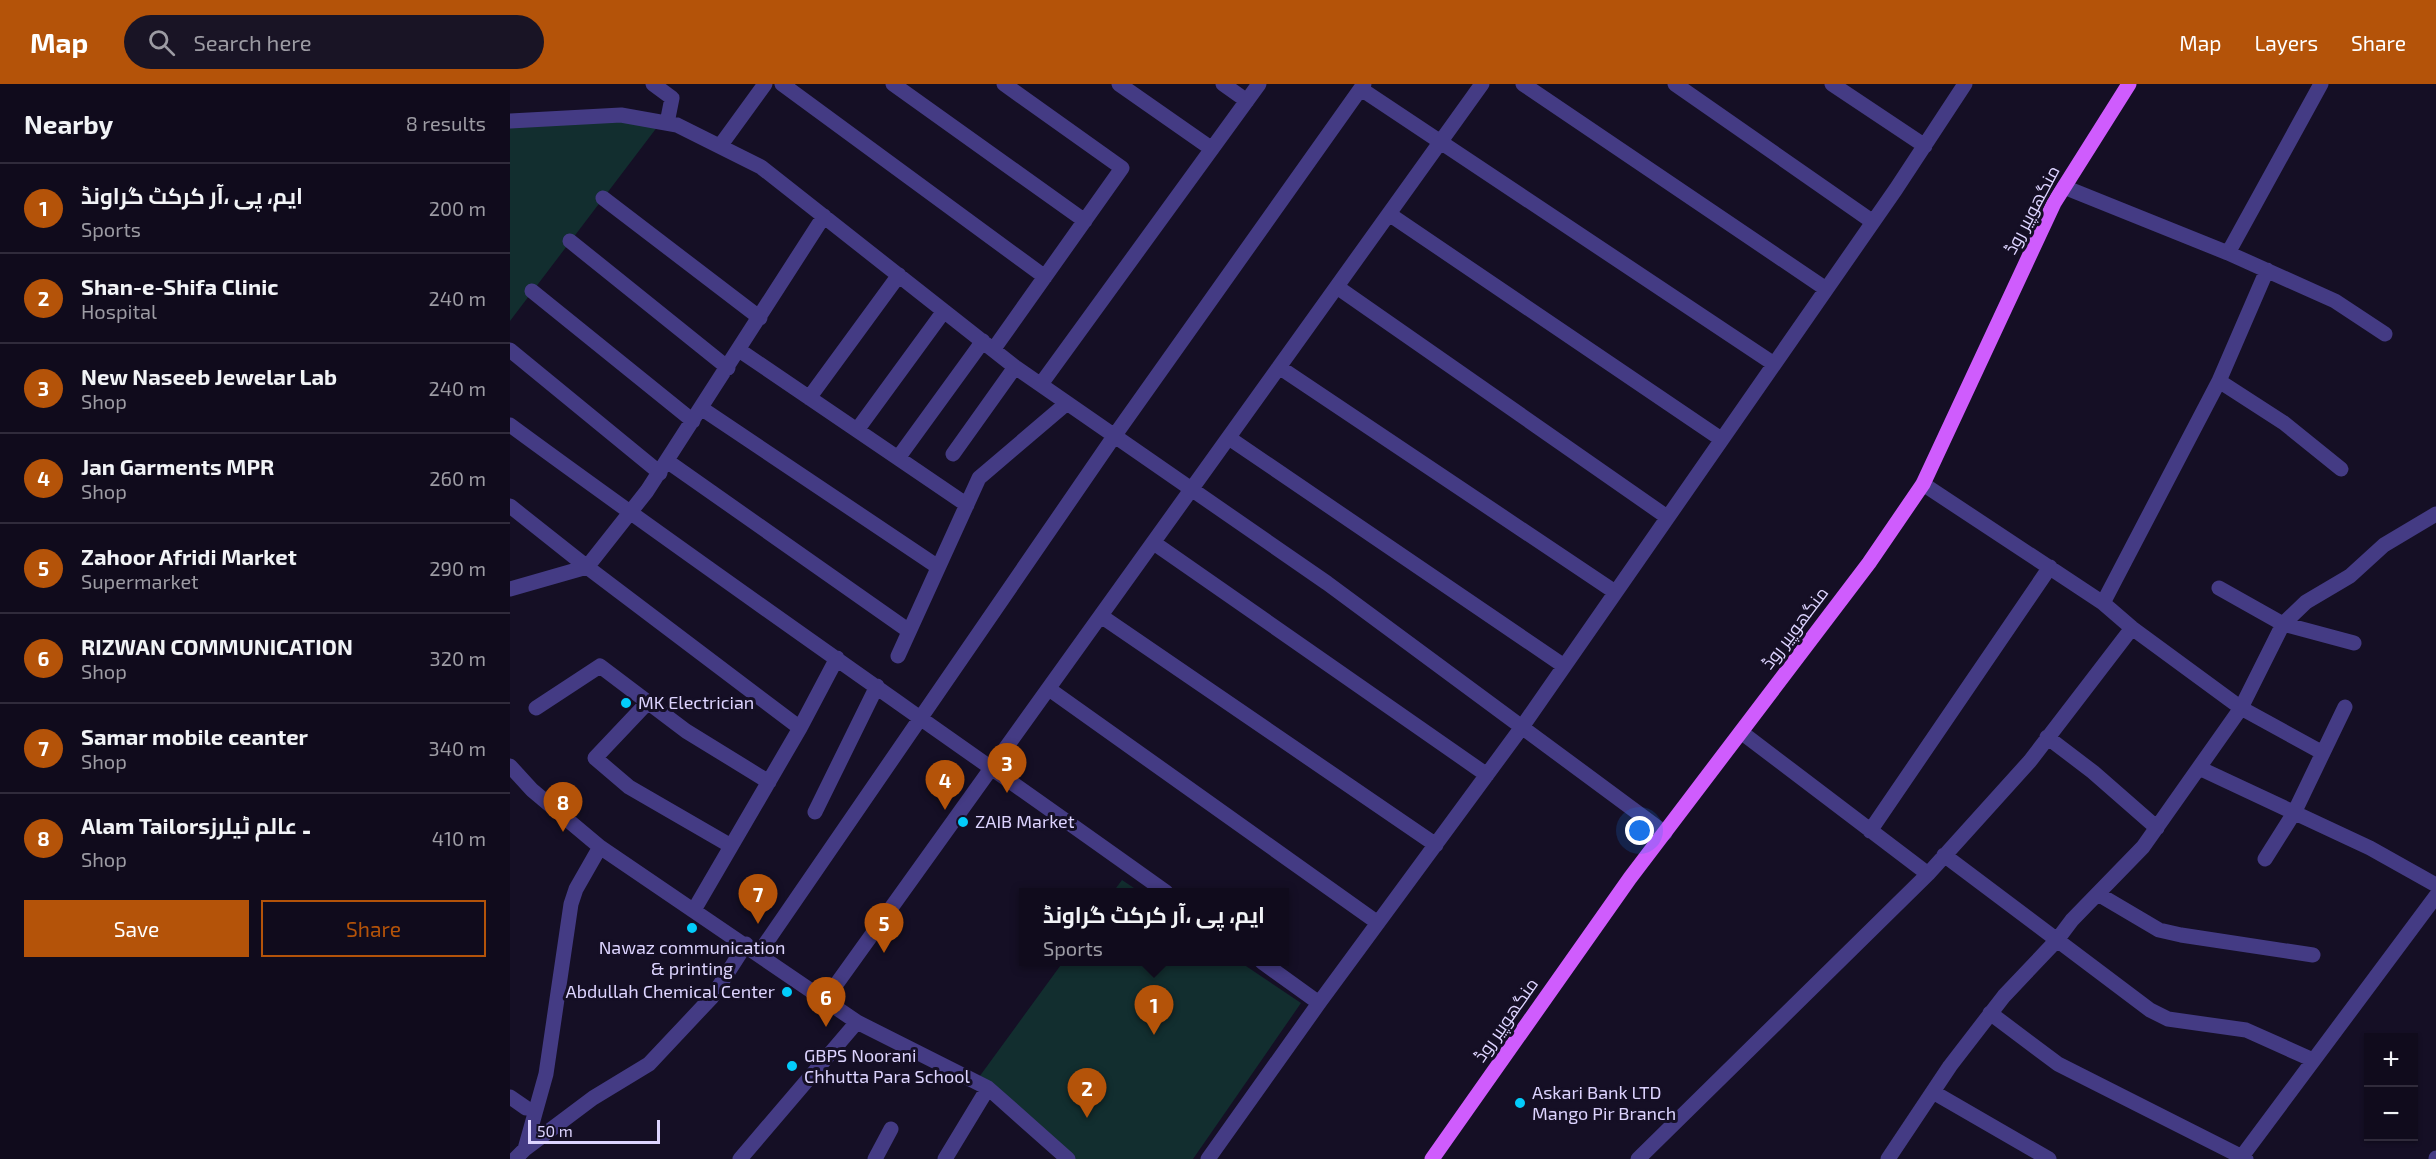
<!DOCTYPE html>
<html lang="en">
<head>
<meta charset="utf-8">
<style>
	body { margin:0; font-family:"Exo 2",Cairo,sans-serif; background:#191425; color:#f1f3f6 }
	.controls { position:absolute; right:18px; bottom:18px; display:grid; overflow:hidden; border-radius:0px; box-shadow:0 2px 4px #0004 }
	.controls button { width:54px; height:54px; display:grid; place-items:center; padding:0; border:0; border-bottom:2px solid #302b3b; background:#100b1c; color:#f1f3f6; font:30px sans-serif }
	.scale { position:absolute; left:18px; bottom:15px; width:132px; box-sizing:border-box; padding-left:6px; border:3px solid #ddd4ff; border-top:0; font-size:16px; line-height:21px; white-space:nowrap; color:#ddd4ff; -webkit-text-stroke:4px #150f25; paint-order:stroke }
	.you { position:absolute; left:1130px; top:747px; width:21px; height:21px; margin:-15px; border:4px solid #fff; border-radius:50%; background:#1a73e8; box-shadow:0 0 0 9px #1a73e833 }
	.badge { display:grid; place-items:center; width:39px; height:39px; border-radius:50%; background:#b45309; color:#fff; font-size:20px; font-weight:700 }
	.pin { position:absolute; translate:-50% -50px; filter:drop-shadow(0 2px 3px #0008) }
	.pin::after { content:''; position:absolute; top:32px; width:21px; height:18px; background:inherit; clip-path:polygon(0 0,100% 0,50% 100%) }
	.popup { position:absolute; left:509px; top:804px; width:270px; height:78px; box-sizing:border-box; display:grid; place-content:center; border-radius:0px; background:#100b1c; filter:drop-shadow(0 2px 4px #0005); font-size:20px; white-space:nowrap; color:#9c9ba3 }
	.popup b { font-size:22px; color:#f1f3f6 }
	.popup::after { content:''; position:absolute; left:50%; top:100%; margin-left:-12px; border:12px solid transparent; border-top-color:#100b1c }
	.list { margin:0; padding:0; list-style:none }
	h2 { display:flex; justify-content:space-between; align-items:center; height:78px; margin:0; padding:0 24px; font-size:26px }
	h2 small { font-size:20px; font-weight:400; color:#9c9ba3 }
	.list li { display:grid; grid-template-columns:39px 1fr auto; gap:18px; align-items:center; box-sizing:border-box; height:90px; padding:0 24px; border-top:2px solid #302b3b }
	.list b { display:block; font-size:22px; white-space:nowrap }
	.list p { margin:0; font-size:20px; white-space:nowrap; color:#9c9ba3 }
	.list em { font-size:20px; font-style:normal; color:#9c9ba3 }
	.actions { display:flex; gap:12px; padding:18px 24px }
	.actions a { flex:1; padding:14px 0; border:2px solid #b45309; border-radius:0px; text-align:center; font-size:21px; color:#b45309 }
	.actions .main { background:#b45309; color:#fff }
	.icon { flex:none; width:33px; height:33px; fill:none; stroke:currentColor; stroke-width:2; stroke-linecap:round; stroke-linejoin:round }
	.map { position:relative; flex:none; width:1926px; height:1075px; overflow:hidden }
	header { display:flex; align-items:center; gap:36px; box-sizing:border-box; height:84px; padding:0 30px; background:#b45309; color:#fff }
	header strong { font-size:28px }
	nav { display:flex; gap:33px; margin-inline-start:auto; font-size:21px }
	.search { width:420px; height:54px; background:#191425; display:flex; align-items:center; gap:15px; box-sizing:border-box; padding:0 21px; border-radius:33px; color:#9c9ba3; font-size:22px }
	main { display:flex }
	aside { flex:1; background:#100b1c }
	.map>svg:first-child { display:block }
	.green { fill:#122e2f }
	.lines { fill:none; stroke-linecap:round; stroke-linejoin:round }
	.minor { stroke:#443b84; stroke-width:15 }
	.major { stroke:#cf5cfd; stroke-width:15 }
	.poi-dot { fill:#03ccfb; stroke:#150f25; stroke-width:2 }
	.labels { text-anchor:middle; stroke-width:6; stroke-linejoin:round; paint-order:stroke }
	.street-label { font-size:18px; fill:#ddd4ff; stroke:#150f25 }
	.poi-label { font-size:18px; fill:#ddd4ff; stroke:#150f25; text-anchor:start }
</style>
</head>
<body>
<header>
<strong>Map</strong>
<div class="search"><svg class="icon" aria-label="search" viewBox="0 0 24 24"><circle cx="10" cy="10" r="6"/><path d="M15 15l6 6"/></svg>Search here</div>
<nav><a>Map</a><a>Layers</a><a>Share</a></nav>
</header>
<main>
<aside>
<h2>Nearby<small>8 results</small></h2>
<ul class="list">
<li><span class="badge">1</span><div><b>ایم، پی ،آر کرکٹ گراونڈ</b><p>Sports</p></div><em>200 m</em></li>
<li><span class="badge">2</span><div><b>Shan-e-Shifa Clinic</b><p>Hospital</p></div><em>240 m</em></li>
<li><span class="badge">3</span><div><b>New Naseeb Jewelar Lab</b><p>Shop</p></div><em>240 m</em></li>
<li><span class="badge">4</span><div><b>Jan Garments MPR</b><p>Shop</p></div><em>260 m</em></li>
<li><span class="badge">5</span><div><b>Zahoor Afridi Market</b><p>Supermarket</p></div><em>290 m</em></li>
<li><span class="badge">6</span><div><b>RIZWAN COMMUNICATION</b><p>Shop</p></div><em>320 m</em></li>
<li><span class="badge">7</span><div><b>Samar mobile ceanter</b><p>Shop</p></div><em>340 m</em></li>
<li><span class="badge">8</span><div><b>Alam Tailors۔ عالم ٹیلرز</b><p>Shop</p></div><em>410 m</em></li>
</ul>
<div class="actions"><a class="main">Save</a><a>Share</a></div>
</aside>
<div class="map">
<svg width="1926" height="1075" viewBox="0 0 1926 1075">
	<rect width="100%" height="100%" fill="#150f25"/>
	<path class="green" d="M0 37 151 38 0 237Z
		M612 796 630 808H603Z
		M553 878H730L791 919 683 1075H561L464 1000Z"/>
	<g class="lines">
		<path class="minor" d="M143 0 162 14 157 39
			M272 0 535 193
			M383 0 575 137
			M609 0 702 65
			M713 0 737 17
			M1013 0 1316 205
			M1165 0 1363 138
			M1322 0 1415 62
			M851 5 1264 280
			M0 37 111 31 167 41 251 83 505 283 817 499 1155 749
			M210 62 255 0
			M1554 103 1718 169 1825 217 1875 250
			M93 114 250 234
			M879 130 1211 355
			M60 157 218 284
			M1718 169 1811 0
			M827 203 1157 433
			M22 207 183 337
			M0 266 150 389
			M229 266 457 421
			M483 266 612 84 494 0
			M769 283 1105 508
			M1709 297 1774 339 1831 385
			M531 300 749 0
			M299 314 389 191
			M191 324 428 483
			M0 341C216 500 438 652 656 808
			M347 346 434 227
			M719 354 1054 582
			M443 370 505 283
			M388 374 473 257
			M157 377 399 547
			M1413 400 1593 519 1622 544 1731 624 1813 669
			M0 422 77 483 290 644
			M644 459 977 691
			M1709 504 1773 540 1796 518 1840 492 1874 461 1926 430
			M0 505 77 483 137 407 314 132
			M1593 519 1709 297 1757 186
			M591 532 926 761
			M388 572 469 394 557 319
			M539 605 868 839
			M138 618 85 674 119 703 221 762
			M26 624 90 582 176 647 259 698
			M1231 648 1418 790
			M1537 653 1583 688 1647 744
			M0 682 22 706 90 763 347 938 478 1004 558 1075
			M1689 684 1860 764 1926 801
			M305 728 367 602
			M1360 747 1540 483
			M1434 771 1640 926 1658 935 1736 946 1803 976
			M1755 775 1784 729 1835 623
			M1588 810 1649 846 1671 851 1803 871
			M184 826 290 644 327 574
			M249 869 605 351 854 0
			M752 878 809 919
			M315 916 972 0
			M1480 929 1548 980 1736 1075
			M1423 1008 1539 1075
			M0 1013 16 1024
			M15 1065 36 990 61 820 66 805 90 763
			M5 1075 15 1065 83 1014 139 980 202 913 236 860
			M230 1075 347 938
			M365 1075 381 1045
			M435 1075 478 1004
			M698 1075 809 919 1012 643 1386 105 1455 0
			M1128 1075 1418 790 1520 677 1622 544
			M1378 1075 1440 982 1494 912 1547 856 1562 836 1633 763 1731 624 1773 540 1844 559
			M1730 1075 1926 812
			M1926 1075V1074"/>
		<path class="major" d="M922 1075 1120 794 1359 479 1413 400 1544 119 1619 0"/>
	</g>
	<g class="poi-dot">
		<circle cx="116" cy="619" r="6"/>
		<circle cx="453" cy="738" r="6"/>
		<circle cx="182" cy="844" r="6"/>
		<circle cx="277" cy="908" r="6"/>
		<circle cx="282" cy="982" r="6"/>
		<circle cx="1010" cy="1019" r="6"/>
	</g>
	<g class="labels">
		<g class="street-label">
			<text transform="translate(1522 126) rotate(-62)" y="6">منگھوپیر روڈ</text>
			<text transform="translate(1285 544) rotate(-53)" y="6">منگھوپیر روڈ</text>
			<text transform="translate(996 936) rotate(-55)" y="6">منگھوپیر روڈ</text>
		</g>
		<g class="poi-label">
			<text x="128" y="625">MK Electrician</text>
			<text x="465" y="744">ZAIB Market</text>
			<text x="182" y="870" text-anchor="middle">Nawaz communication<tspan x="182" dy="21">&amp; printing</tspan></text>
			<text x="265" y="914" text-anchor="end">Abdullah Chemical Center</text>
			<text x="294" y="978">GBPS Noorani<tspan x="294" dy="21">Chhutta Para School</tspan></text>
			<text x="1022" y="1015">Askari Bank LTD<tspan x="1022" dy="21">Mango Pir Branch</tspan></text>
		</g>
	</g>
</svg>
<div class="controls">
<button>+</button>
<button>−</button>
</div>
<div class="scale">50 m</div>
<div class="you"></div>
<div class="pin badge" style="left:644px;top:951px">1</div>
<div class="popup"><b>ایم، پی ،آر کرکٹ گراونڈ</b>Sports</div>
<div class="pin badge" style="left:577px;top:1034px">2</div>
<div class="pin badge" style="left:497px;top:709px">3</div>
<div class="pin badge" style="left:435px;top:726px">4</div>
<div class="pin badge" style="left:374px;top:869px">5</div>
<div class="pin badge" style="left:316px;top:943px">6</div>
<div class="pin badge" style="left:248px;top:840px">7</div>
<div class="pin badge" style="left:53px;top:748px">8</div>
</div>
</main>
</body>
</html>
